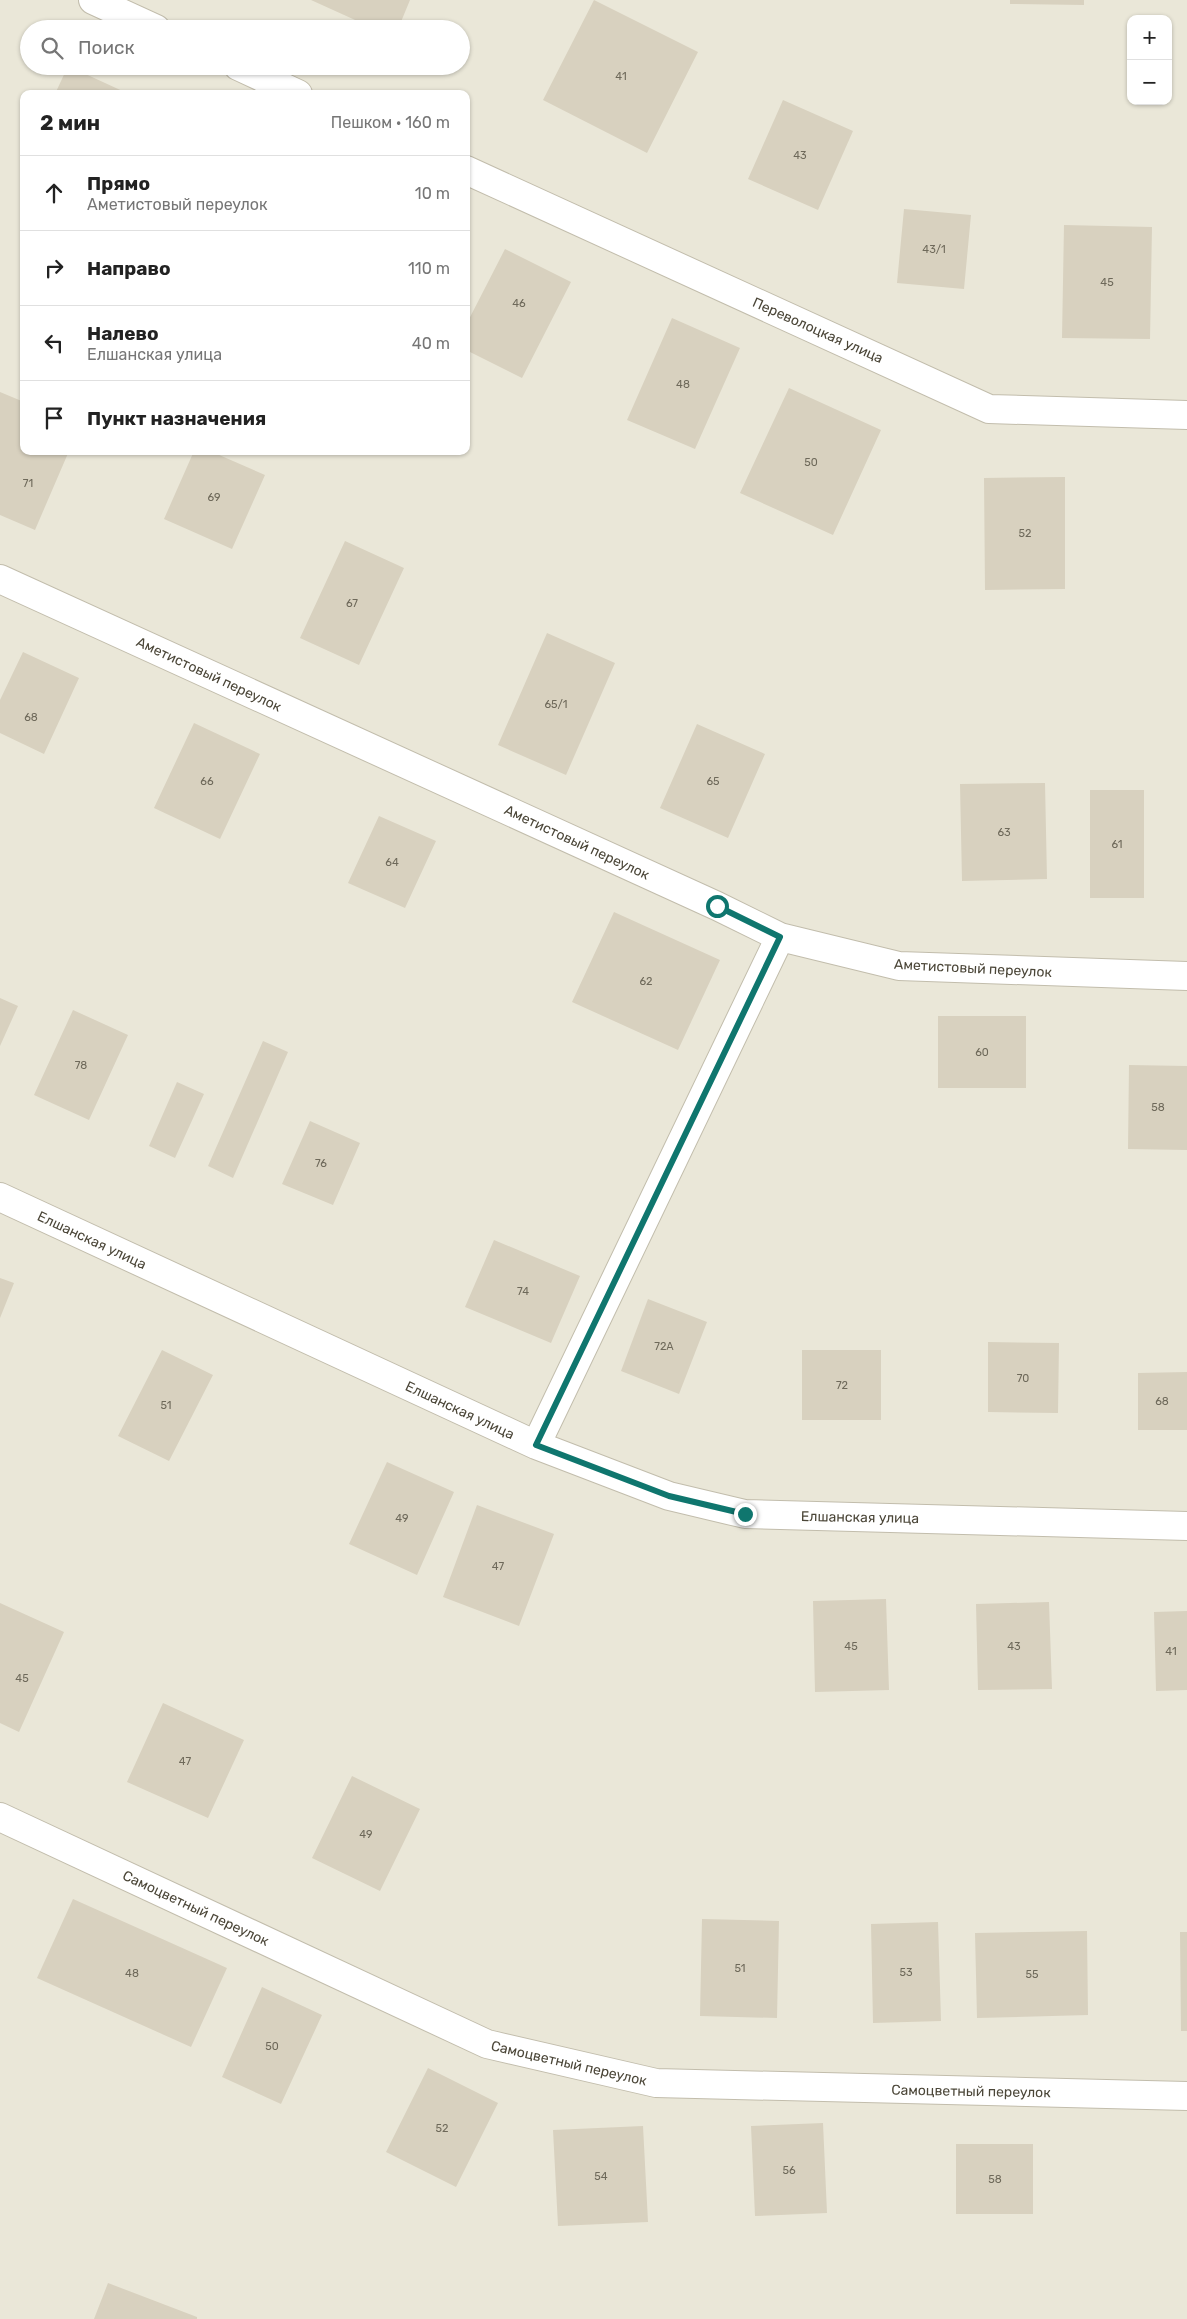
<!DOCTYPE html>
<html lang="ru">
<head>
<meta charset="utf-8">
<style>
	body { margin:0; font-family:Rubik,sans-serif; background:#f6f6f6; color:#222 }
	.controls { position:absolute; right:15px; top:15px; display:grid; overflow:hidden; border-radius:10px; box-shadow:0 1px 4px #0004 }
	.controls button { width:45px; height:45px; display:grid; place-items:center; padding:0; border:0; border-bottom:1px solid #e0e0e0; background:#fff; color:#222; font:25px sans-serif }
	.stop { position:absolute; width:15px; height:15px; margin:-11px; border:4px solid #0f766e; border-radius:50%; background:#fff }
	.stop.end { background:#0f766e; border-color:#fff; box-shadow:0 1px 5px #0008 }
	.list { margin:0; padding:0; list-style:none }
	h2 { display:flex; justify-content:space-between; align-items:center; height:65px; margin:0; padding:0 20px; font-size:21px }
	h2 small { font-size:16px; font-weight:400; color:#767676 }
	.list li { display:grid; grid-template-columns:32px 1fr auto; gap:15px; align-items:center; box-sizing:border-box; height:75px; padding:0 20px; border-top:1px solid #e0e0e0 }
	.list b { display:block; font-size:19px; white-space:nowrap }
	.list p { margin:0; font-size:16px; white-space:nowrap; color:#767676 }
	.list em { font-size:16px; font-style:normal; color:#767676 }
	.icon { flex:none; width:28px; height:28px; fill:none; stroke:currentColor; stroke-width:2; stroke-linecap:round; stroke-linejoin:round }
	.map { position:relative; flex:none; width:1187px; height:2319px; overflow:hidden }
	.search { position:absolute; background:#fff; box-shadow:0 1px 4px #0004; left:20px; top:20px; width:450px; height:55px; display:flex; align-items:center; gap:12px; box-sizing:border-box; padding:0 18px; border-radius:28px; color:#767676; font-size:19px }
	.panel { position:absolute; background:#fff; box-shadow:0 1px 4px #0004; left:20px; top:90px; width:450px; height:365px; border-radius:10px }
	.map>svg:first-child { display:block }
	.residential { fill:#eae7d8; fill-rule:evenodd }
	.building { fill:#d8d1bf }
	.lines { fill:none; stroke-linecap:round; stroke-linejoin:round }
	.minor-casing { stroke:#c2bdac; stroke-width:30 }
	.minor { stroke:#fff; stroke-width:28 }
	.route { stroke:#0f766e; stroke-width:6 }
	.labels { text-anchor:middle; stroke-width:5; stroke-linejoin:round; paint-order:stroke }
	.number-label { font-size:11px; fill:#6e695a }
	.street-label { font-size:14px; fill:#4b4638; stroke:#fff }
</style>
</head>
<body>
<div class="map">
<svg width="1187" height="2319" viewBox="0 0 1187 2319">
	<rect width="100%" height="100%" fill="#f6f4eb"/>
	<path class="residential" d="M0 0H1187V2319H0ZM1131 19H1168V101H1131ZM29 29H461V66H29ZM24 94H466V451H24Z"/>
	<path class="building" d="M311 0H410L398 29H375Z
		M594 0 698 52 647 153 543 100Z
		M1010 0H1084V5L1010 4Z
		M68 66 129 94H55Z
		M783 100 853 131 818 210 748 179Z
		M904 209 971 215 964 289 897 283Z
		M1064 225 1152 227 1150 339 1062 338Z
		M505 249 571 282 522 378 466 350V325Z
		M672 318 740 348 695 449 627 420Z
		M789 388 881 430 833 535 740 493Z
		M0 392 24 402V451H69L35 530 0 515Z
		M194 451H210L265 475 232 549 164 519Z
		M1065 477V589L985 590 984 478Z
		M345 541 404 568 359 665 300 638Z
		M547 633 615 663 566 775 498 745Z
		M23 652 79 678 44 754 0 733V700Z
		M194 723 260 754 220 839 154 808Z
		M697 724 765 754 728 838 660 808Z
		M1045 783 1047 879 962 881 960 784Z
		M1090 790H1144V898H1090Z
		M379 816 436 841 405 908 348 883Z
		M614 912 720 960 678 1050 572 1002Z
		M0 998 18 1006 0 1046Z
		M73 1010 128 1035 89 1120 34 1095Z
		M938 1016H1026V1088H938Z
		M263 1041 288 1052 233 1178 208 1166Z
		M1129 1065 1187 1066V1150L1128 1149Z
		M177 1082 204 1094 175 1158 149 1146Z
		M310 1121 360 1143 333 1205 282 1184Z
		M494 1240 580 1276 551 1343 465 1307Z
		M0 1278 14 1283 0 1318Z
		M648 1299 707 1322 679 1394 621 1371Z
		M988 1342 1059 1343 1058 1413 988 1412Z
		M162 1350 213 1375 169 1461 118 1436Z
		M802 1350H881V1420H802Z
		M1187 1372V1430H1138V1373Z
		M387 1462 454 1492 417 1575 349 1544Z
		M477 1505 554 1534 519 1626 443 1597Z
		M886 1599 889 1690 815 1692 813 1601Z
		M1049 1602 1052 1689 978 1690 976 1604Z
		M0 1603 64 1632 19 1732 0 1723Z
		M1187 1611V1690L1156 1691 1154 1612Z
		M163 1703 244 1740 208 1818 127 1782Z
		M352 1776 420 1809 380 1891 312 1858Z
		M73 1899 227 1968 191 2047 37 1978Z
		M702 1919 779 1921 777 2018 700 2016Z
		M938 1922 941 2021 873 2023 871 1924Z
		M1087 1931 1088 2015 977 2018 975 1933Z
		M1180 1932H1187V2031H1181Z
		M262 1987 322 2015 281 2104 222 2077Z
		M428 2068 498 2103 456 2187 386 2152Z
		M823 2123 827 2213 755 2216 751 2126Z
		M643 2126 648 2222 558 2226 553 2130Z
		M956 2144H1033V2214H956Z
		M108 2283 197 2317V2319H94Z"/>
	<g class="lines">
		<g class="minor-casing">
			<path id="minor" d="M93 0 156 29
				M238 66 298 94
				M466 170 989 409 1187 415
				M0 579 717 906 780 937 899 966 1187 976
				M0 1197 536 1445 669 1496 745 1514 1187 1526
				M536 1445 780 937
				M0 1817 487 2044 656 2083 1187 2096"/>
		</g>
		<use href="#minor" class="minor"/>
	</g>
	<g class="lines">
		<path class="route" d="M717 906 780 937 536 1445 669 1496 745 1514"/>
	</g>
	<g class="labels">
		<g class="number-label">
			<text x="621" y="80">41</text>
			<text x="800" y="159">43</text>
			<text x="934" y="253">43/1</text>
			<text x="1107" y="286">45</text>
			<text x="519" y="307">46</text>
			<text x="683" y="388">48</text>
			<text x="811" y="466">50</text>
			<text x="28" y="487">71</text>
			<text x="214" y="501">69</text>
			<text x="1025" y="537">52</text>
			<text x="352" y="607">67</text>
			<text x="556" y="708">65/1</text>
			<text x="31" y="721">68</text>
			<text x="207" y="785">66</text>
			<text x="713" y="785">65</text>
			<text x="1004" y="836">63</text>
			<text x="1117" y="848">61</text>
			<text x="392" y="866">64</text>
			<text x="646" y="985">62</text>
			<text x="982" y="1056">60</text>
			<text x="81" y="1069">78</text>
			<text x="1158" y="1111">58</text>
			<text x="321" y="1167">76</text>
			<text x="523" y="1295">74</text>
			<text x="664" y="1350">72А</text>
			<text x="1023" y="1382">70</text>
			<text x="842" y="1389">72</text>
			<text x="1162" y="1405">68</text>
			<text x="166" y="1409">51</text>
			<text x="402" y="1522">49</text>
			<text x="498" y="1570">47</text>
			<text x="851" y="1650">45</text>
			<text x="1014" y="1650">43</text>
			<text x="1171" y="1655">41</text>
			<text x="22" y="1682">45</text>
			<text x="185" y="1765">47</text>
			<text x="366" y="1838">49</text>
			<text x="740" y="1972">51</text>
			<text x="906" y="1976">53</text>
			<text x="132" y="1977">48</text>
			<text x="1032" y="1978">55</text>
			<text x="272" y="2050">50</text>
			<text x="442" y="2132">52</text>
			<text x="789" y="2174">56</text>
			<text x="601" y="2180">54</text>
			<text x="995" y="2183">58</text>
		</g>
		<g class="street-label">
			<text transform="translate(818 330) rotate(24)" y="5">Переволоцкая улица</text>
			<text transform="translate(209 674) rotate(25)" y="5">Аметистовый переулок</text>
			<text transform="translate(577 842) rotate(25)" y="5">Аметистовый переулок</text>
			<text transform="translate(973 968) rotate(3)" y="5">Аметистовый переулок</text>
			<text transform="translate(92 1240) rotate(25)" y="5">Елшанская улица</text>
			<text transform="translate(460 1410) rotate(25)" y="5">Елшанская улица</text>
			<text transform="translate(860 1517) rotate(1)" y="5">Елшанская улица</text>
			<text transform="translate(196 1908) rotate(25)" y="5">Самоцветный переулок</text>
			<text transform="translate(569 2063) rotate(13)" y="5">Самоцветный переулок</text>
			<text transform="translate(971 2091) rotate(1)" y="5">Самоцветный переулок</text>
		</g>
	</g>
</svg>
<div class="controls">
<button>+</button>
<button>−</button>
</div>
<div class="stop" style="left:717px;top:906px"></div>
<div class="stop end" style="left:745px;top:1514px"></div>
<div class="search"><svg class="icon" aria-label="search" viewBox="0 0 24 24"><circle cx="10" cy="10" r="6"/><path d="M15 15l6 6"/></svg>Поиск</div>
<section class="panel">
<h2>2 мин<small>Пешком · 160 m</small></h2>
<ul class="list">
<li><svg class="icon" aria-label="ahead" viewBox="0 0 24 24"><path d="M12 20V5M6 11l6-6 6 6"/></svg><div><b>Прямо</b><p>Аметистовый переулок</p></div><em>10 m</em></li>
<li><svg class="icon" aria-label="right" viewBox="0 0 24 24"><path d="M7 20v-9h11M14 6l5 5-5 5"/></svg><div><b>Направо</b></div><em>110 m</em></li>
<li><svg class="icon" aria-label="left" viewBox="0 0 24 24"><path d="M17 20v-9H6M10 6l-5 5 5 5"/></svg><div><b>Налево</b><p>Елшанская улица</p></div><em>40 m</em></li>
<li><svg class="icon" aria-label="arrive" viewBox="0 0 24 24"><path d="M6 21V4h12l-3 4 3 4H6"/></svg><div><b>Пункт назначения</b></div></li>
</ul>
</section>
</div>
</body>
</html>
